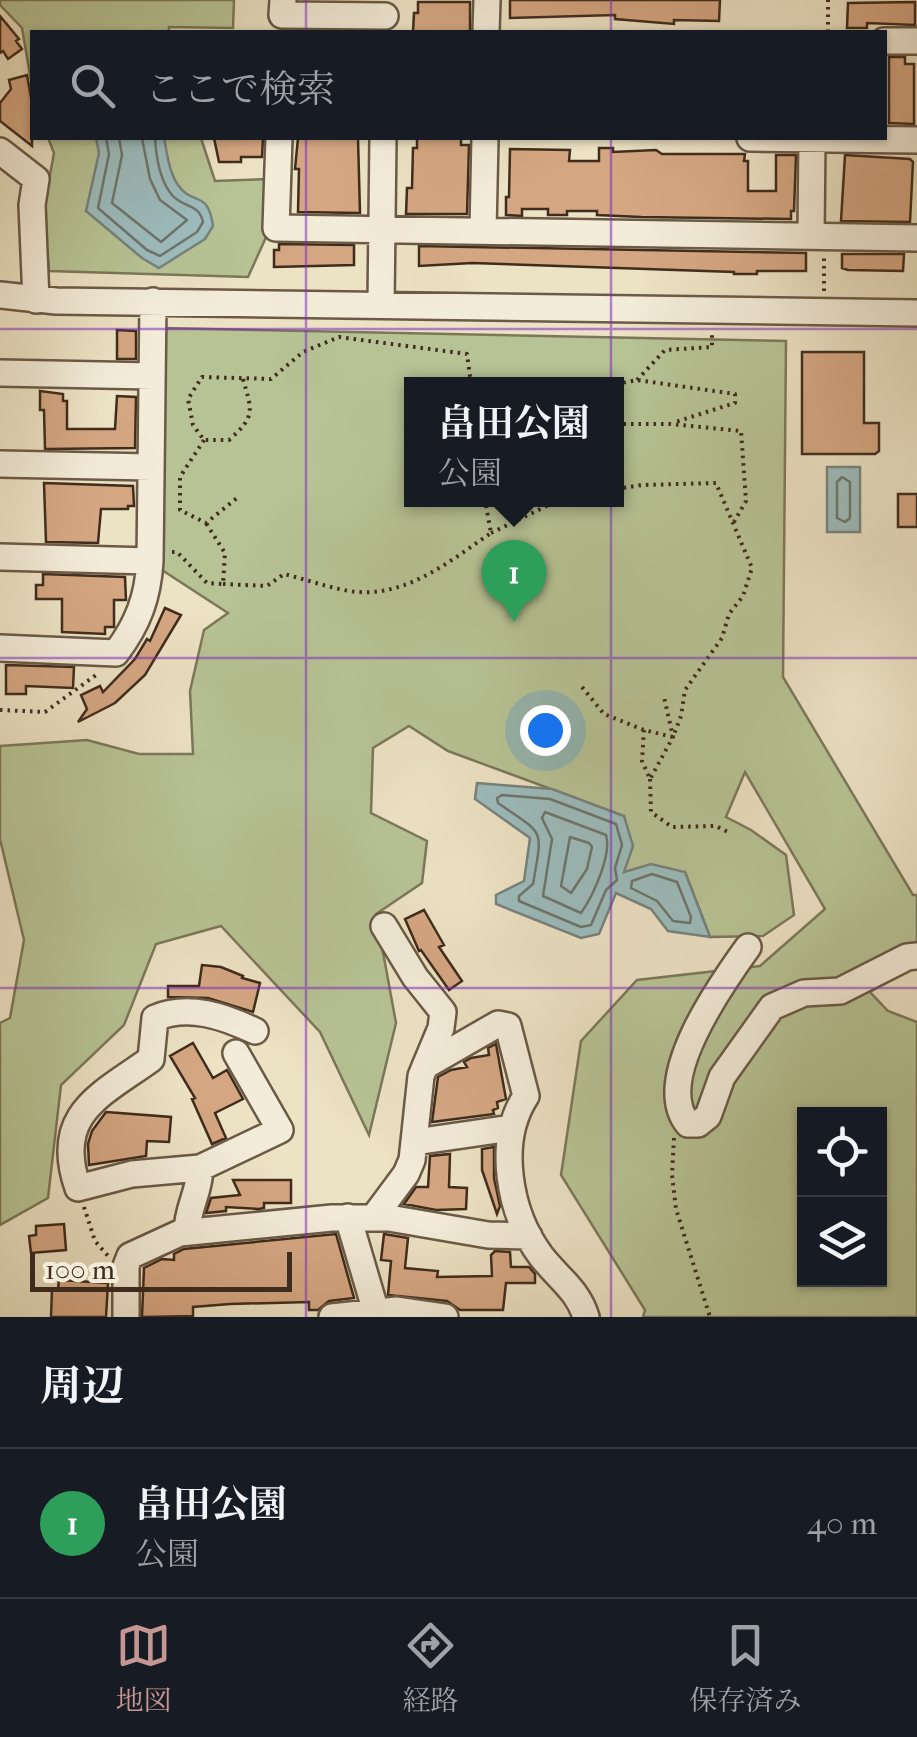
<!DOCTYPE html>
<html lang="ja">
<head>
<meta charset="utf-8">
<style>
	body { margin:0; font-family:"IM FELL French Canon","Noto Serif JP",serif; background:#20242c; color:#f1f3f6 }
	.controls { position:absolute; right:30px; bottom:30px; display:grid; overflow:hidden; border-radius:0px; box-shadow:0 2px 8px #0004 }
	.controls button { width:90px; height:90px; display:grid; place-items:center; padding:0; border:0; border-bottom:2px solid #363941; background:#171b24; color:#f1f3f6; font:50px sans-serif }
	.scale { position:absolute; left:30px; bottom:25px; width:262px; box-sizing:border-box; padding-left:10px; border:5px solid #3f2c1c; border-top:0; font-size:28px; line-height:35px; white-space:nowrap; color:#3f2c1c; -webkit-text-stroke:8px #f3ecd9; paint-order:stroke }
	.you { position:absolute; left:545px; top:730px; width:35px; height:35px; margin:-25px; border:8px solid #fff; border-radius:50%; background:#1a73e8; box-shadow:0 0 0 15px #1a73e833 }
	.badge { display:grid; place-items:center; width:65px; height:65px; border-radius:50%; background:#c59692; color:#fff; font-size:32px; font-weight:700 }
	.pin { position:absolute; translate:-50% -82px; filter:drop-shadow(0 2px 5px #0008) }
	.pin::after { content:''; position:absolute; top:52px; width:35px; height:30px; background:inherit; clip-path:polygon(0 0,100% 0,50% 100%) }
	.popup { position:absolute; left:404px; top:377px; width:220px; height:130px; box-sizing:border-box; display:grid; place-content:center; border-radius:0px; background:#171b24; filter:drop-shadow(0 2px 8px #0005); font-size:32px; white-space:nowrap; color:#9ea1a6 }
	.popup b { font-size:38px; color:#f1f3f6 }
	.popup::after { content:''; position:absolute; left:50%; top:100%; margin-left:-20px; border:20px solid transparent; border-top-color:#171b24 }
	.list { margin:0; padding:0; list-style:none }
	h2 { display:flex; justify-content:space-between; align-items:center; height:130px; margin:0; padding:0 40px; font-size:42px }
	h2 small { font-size:32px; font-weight:400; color:#9ea1a6 }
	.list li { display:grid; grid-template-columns:65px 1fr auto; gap:30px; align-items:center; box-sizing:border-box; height:150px; padding:0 40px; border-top:2px solid #363941 }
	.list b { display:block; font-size:38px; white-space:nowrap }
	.list p { margin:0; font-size:32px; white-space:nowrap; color:#9ea1a6 }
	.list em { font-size:32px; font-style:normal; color:#9ea1a6 }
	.icon { flex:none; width:55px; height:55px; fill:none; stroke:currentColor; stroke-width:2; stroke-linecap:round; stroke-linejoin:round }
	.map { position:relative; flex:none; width:917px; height:1317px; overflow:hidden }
	.search { position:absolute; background:#171b24; box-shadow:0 2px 8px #0004; left:30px; right:30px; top:30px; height:110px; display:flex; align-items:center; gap:25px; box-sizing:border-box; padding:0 35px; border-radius:0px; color:#9ea1a6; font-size:38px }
	.sheet { height:280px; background:#171b24 }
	nav { display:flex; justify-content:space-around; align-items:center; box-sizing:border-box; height:140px; border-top:2px solid #363941; background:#171b24; font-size:28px; color:#9ea1a6 }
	nav a { display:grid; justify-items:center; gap:5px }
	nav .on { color:#c59692 }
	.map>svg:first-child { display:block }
	.green { fill:#b7c395; stroke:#7b7858; stroke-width:2.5; fill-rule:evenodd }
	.water { fill:#9cbcbd; stroke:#77827d; stroke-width:2.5 }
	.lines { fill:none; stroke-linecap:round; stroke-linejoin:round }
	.shore { stroke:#6e746c; stroke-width:2.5 }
	.building { fill:#d4a682; stroke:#3f2c1c; stroke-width:2.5 }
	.minor-casing { stroke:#6a5a46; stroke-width:30 }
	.path { stroke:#3f2c1c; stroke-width:4; stroke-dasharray:2.5 5; stroke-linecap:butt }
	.minor { stroke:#f3ecd9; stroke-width:25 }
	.grid { fill:none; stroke:#7b2cbf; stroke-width:2.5; stroke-opacity:0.55 }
</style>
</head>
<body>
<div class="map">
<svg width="917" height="1317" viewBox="0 0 917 1317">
	<rect width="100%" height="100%" fill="#ece2c4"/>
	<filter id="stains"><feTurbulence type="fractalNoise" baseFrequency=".002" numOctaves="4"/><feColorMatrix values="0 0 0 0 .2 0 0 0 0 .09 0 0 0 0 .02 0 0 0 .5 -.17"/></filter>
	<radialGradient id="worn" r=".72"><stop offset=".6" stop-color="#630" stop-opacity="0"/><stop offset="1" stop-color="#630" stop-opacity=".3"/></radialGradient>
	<path class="green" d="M0 0H234L233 28 169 27V32H32V86L22 28 0 5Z
		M48 138H201L215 181 269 179 268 233 248 277 49 271 43 213 54 153Z
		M163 328 786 341 783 677 913 895H917V948L910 969 870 992 888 1011 917 1022V1317H643L645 1310 561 1175 581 1041 637 980 760 966 825 909 745 772 726 817 751 830 786 855 794 915 763 936 710 937 685 872 623 873 624 816 448 751 409 726 373 748 371 813 427 841 422 883 376 914 396 1023 369 1135 320 1032 221 926 156 944 124 1025 61 1085 48 1198 0 1225V1023L10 1018 24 940 0 839V746L87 740 139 754H193L190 691 204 630 228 613 159 568ZM412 384H616V500H412ZM804 1114H880V1280H804Z"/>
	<path class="water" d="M96 138H164C167 153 169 172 178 185 192 206 208 189 213 226L205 239 159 268 142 258 86 211 99 153Z
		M827 467H860V532H827Z
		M477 783 552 789 624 816 633 846 624 872 651 864 685 872 710 937 668 931 651 909 616 893 599 934 581 938 496 904V895L524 881 530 838 475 799Z"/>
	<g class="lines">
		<path class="shore" d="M106 138 109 154 98 208 147 250 160 256 197 232 203 222C199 203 183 208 172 195 160 181 156 155 155 138
			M119 138 122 155 112 203 161 242 187 220 160 200 150 179 142 138
			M842 477 850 482V518L845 522 837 518V482Z
			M502 795 550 799 616 824 622 845 615 868 617 880 606 890 591 925 581 927 519 901V896L533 884C543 826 545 836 498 803L497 798Z
			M545 812 606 835C612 855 593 896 581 913L543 896 552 839 542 818Z
			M570 837 589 843 592 847 587 869 571 893 561 886Z
			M652 874 677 882 691 917 690 923 673 921 657 901 631 888 632 881Z"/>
	</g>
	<path class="building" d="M510 0H720L719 21 674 20V24L615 19V15L510 18Z
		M418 2H470V32H413L414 13H418Z
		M915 2V25L867 23V28H847L848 3Z
		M0 16 19 39 16 41 22 49 8 59 3 51 0 53Z
		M889 57H905V64H914V124L889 123Z
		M27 75 32 103V146L0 121V103L11 89 9 80Z
		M214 138H263L262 157H241V162H219Z
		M298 138H358L360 213 298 212 299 169H295Z
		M417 138H461V145H469L467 214H406L407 188H412L413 148H417Z
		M599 148H613V152L656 150 662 154H745L744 161H748V191H776V155H796L794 211H791V219L641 217 597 215V211H567V215H548V209H522V216L506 215V197H509L510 149 570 150 569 161H599Z
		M845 155 910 159 913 162 910 222 841 221Z
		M279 244 354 245V265L274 267V250H279Z
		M419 246 806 253V271H757V274H734V272L472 263 419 266Z
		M842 254H904L903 271 848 270 842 268Z
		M117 330 136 331V359H117Z
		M802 352H864V423H879V451L875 454H802Z
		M40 391 63 394V401H67V429H115L117 396 136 397 135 448 45 449 44 410H40Z
		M44 483 133 486 134 506H128V509H101L98 543 46 542Z
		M898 494H917V527H898Z
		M43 574 125 577 126 600H114V627H105V634L62 632V599H36V585H43Z
		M165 608 181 615 145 675 115 703 78 722 87 709 81 695 100 686 103 692 135 659 147 639 150 641Z
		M6 665 74 667 73 688 26 686V694H6Z
		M424 910 444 945 439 947 462 981 449 990 421 950 419 951 405 919Z
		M202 965 221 967 243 976 242 978 260 983 253 1012 208 998 168 997V986H199Z
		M193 1043 213 1078 227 1070 243 1099 215 1113 226 1138 212 1144 192 1099 195 1098 170 1056Z
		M496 1044 506 1099 497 1102 498 1108 493 1110 494 1114 432 1122 438 1077 451 1070 467 1067 464 1062 471 1058 489 1055 488 1048Z
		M106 1112 171 1117 169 1142 147 1141 146 1156 89 1165 88 1144 92 1131Z
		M494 1147V1178L500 1206 497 1214 482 1170V1149Z
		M450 1154 449 1187 467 1188 466 1209 436 1210 404 1204 416 1187H428L430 1156Z
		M233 1180H291V1203H264V1208L259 1209 226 1207V1211L206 1213 211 1198 240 1195Z
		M64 1224 66 1250 31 1253 29 1236 36 1235V1226Z
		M336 1234 354 1298 329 1301 318 1310H309V1302L230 1304 193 1307V1316L142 1317 144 1268 162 1259 174 1260V1254L184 1249Z
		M384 1234 408 1238 405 1268 438 1271 437 1277 492 1276 491 1255 495 1251 510 1252 511 1267H529L535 1274V1283H506L503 1310H460L447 1301 388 1295 391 1261 381 1260Z
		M59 1280 108 1283 106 1317H51L52 1289H58Z"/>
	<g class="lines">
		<g class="minor-casing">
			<path id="minor" d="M283 0 282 15 385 16
				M486 32 487 0
				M884 41H917
				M279 138 276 228 917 238
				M750 138 917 140
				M0 151 36 179 32 205 36 300
				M483 231 485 138
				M811 236 812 138
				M0 295 56 301 917 313
				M381 305 383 138
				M0 373 152 376
				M0 464 151 467
				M0 557 150 561
				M0 648 116 653C138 624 148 597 150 561L153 301
				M748 947C722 983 652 1080 688 1124H698L708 1116 722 1077 772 1007 804 993 840 991 907 957 917 956
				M236 1053 280 1130 200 1168 132 1174 78 1188C52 1114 101 1095 151 1059L155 1018C189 1004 223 1016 255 1031
				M425 1066 498 1024 508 1026 526 1096C496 1142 509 1213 541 1256 558 1278 578 1290 586 1317
				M415 1142 511 1128
				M348 1217 376 1312
				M374 1217 406 1174 412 1160 421 1076 441 1028 443 1012 415 977 384 926
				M187 1232C187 1208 200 1192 200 1168
				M126 1317V1266L130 1256 180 1233 332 1218H389L488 1235 529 1236
				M332 1317 397 1310 445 1317"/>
		</g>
		<path class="path" d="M828 32V0
			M824 291V256
			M243 379C252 411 256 416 229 440H204L193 425 188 399 202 377 271 379 303 352 339 337 467 354 471 384
			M637 380 665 350 712 347V331
			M616 384 637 380 735 394V403L675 422
			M616 424H670L741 431 746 501 734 522
			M204 440 180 477V510L206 523 237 498
			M491 533 559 500
			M172 552H177L207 583 223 584 225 553 206 523
			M223 584 267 586 284 574C304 579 324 586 344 590 401 602 447 563 491 533L485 500
			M582 687 604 714 644 730 673 737 681 716 685 690 722 638 729 614 743 596 752 568 716 483 642 485 616 489
			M0 710 45 712 96 675
			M644 730 642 761 650 779 673 737 664 697
			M650 779 651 812 672 827 716 826 728 832
			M674 1138 672 1175 676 1209 710 1317
			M84 1207 95 1241 108 1256"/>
		<use href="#minor" class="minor"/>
	</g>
	<path class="grid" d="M306 0V32M611 0V32M306 138V1317M611 138V1317M0 329H917M0 658H917M0 988H917"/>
	<rect width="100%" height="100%" filter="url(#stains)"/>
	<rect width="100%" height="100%" fill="url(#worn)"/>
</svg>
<div class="controls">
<button><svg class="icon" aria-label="locate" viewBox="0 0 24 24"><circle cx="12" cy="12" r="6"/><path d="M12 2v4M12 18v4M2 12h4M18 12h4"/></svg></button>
<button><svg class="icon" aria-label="layers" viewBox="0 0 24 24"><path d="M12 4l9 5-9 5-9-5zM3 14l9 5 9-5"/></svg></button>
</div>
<div class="scale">100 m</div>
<div class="you"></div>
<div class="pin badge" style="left:514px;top:622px;background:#2e9e5b">1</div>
<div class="popup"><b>畠田公園</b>公園</div>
<div class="search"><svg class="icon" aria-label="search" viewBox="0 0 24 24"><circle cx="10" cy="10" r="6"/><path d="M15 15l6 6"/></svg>ここで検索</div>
</div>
<section class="sheet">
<h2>周辺<small></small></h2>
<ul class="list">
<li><span class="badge" style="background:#2e9e5b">1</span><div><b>畠田公園</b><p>公園</p></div><em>40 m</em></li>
</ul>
</section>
<nav>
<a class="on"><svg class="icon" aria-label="map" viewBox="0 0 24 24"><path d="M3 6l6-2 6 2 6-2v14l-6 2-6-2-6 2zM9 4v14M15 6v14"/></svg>地図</a>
<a><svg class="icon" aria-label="directions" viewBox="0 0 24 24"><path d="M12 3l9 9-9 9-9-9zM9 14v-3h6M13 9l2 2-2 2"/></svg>経路</a>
<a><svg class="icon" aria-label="saved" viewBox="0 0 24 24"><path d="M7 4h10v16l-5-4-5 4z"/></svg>保存済み</a>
</nav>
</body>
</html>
